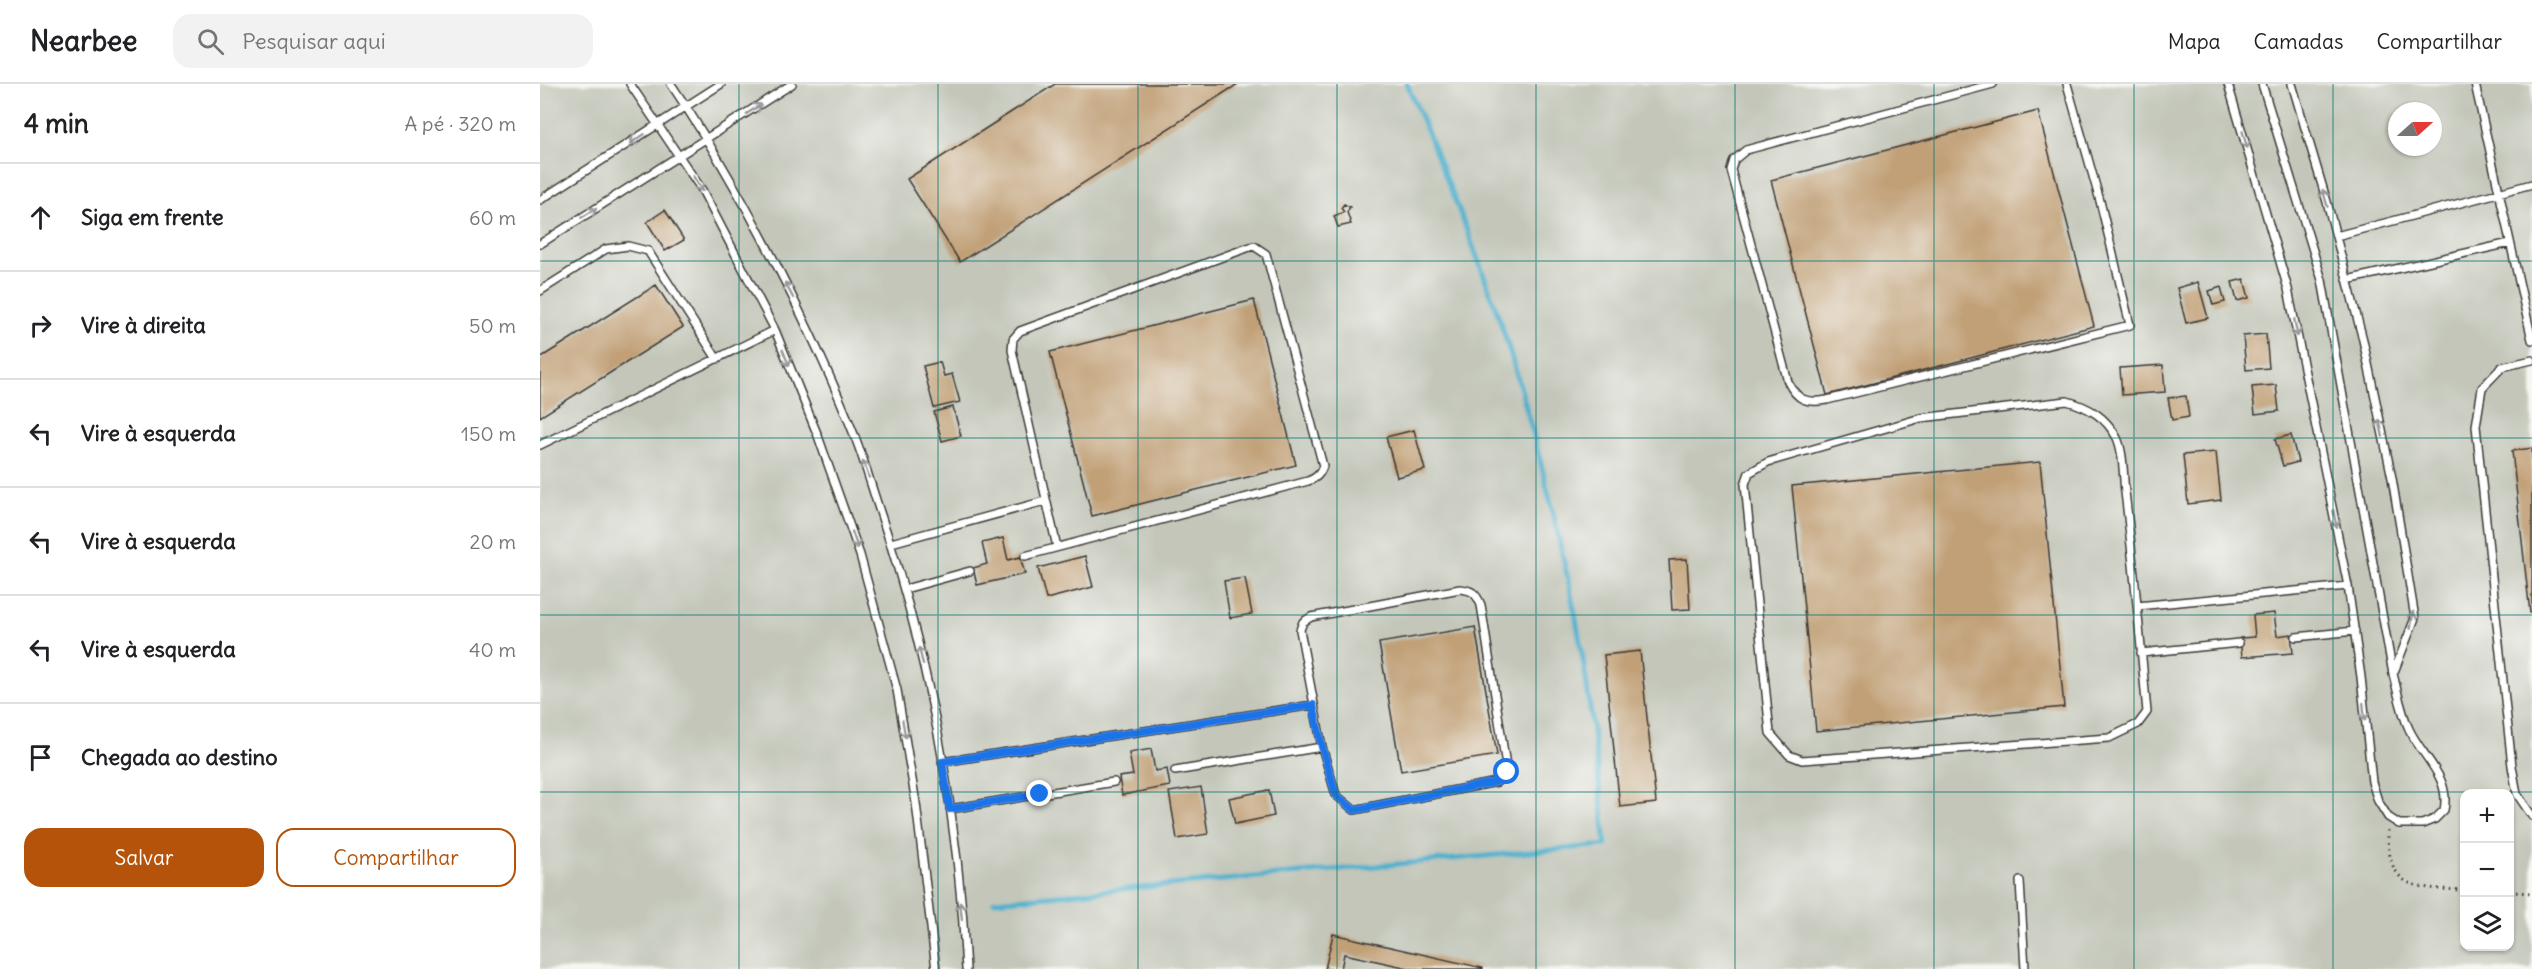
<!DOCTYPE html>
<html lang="pt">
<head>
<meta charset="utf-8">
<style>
	body { margin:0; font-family:Delius,sans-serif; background:#f2f2f2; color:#202124 }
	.controls { position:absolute; right:18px; bottom:18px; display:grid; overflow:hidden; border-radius:12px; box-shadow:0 2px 4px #0004 }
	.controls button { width:54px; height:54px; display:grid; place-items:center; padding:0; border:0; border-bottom:2px solid #e0e0e0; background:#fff; color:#202124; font:30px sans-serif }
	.compass { position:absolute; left:1848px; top:18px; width:54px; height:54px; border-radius:50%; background:#fff; box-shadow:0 2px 4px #0004; rotate:69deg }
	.stop { position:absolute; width:18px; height:18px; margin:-14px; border:4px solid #1a73e8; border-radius:50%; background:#fff }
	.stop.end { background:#1a73e8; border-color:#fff; box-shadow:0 2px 6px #0008 }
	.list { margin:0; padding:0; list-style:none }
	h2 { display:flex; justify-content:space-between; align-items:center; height:78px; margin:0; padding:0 24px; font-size:26px }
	h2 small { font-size:20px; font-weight:400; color:#757577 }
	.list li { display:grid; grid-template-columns:39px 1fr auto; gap:18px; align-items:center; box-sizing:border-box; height:108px; padding:0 24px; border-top:2px solid #e0e0e0 }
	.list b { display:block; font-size:22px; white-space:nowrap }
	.list em { font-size:20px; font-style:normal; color:#757577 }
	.actions { display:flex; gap:12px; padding:18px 24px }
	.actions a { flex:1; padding:14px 0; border:2px solid #b45309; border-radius:18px; text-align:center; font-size:21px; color:#b45309 }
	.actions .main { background:#b45309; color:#fff }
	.icon { flex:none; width:33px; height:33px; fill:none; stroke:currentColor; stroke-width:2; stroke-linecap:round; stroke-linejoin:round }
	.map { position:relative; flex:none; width:1992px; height:885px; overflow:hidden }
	header { display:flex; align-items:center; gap:36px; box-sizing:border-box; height:84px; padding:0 30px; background:#fff; border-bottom:2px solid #e0e0e0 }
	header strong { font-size:28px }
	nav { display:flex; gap:33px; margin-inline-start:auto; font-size:21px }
	.search { width:420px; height:54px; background:#f2f2f2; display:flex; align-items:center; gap:15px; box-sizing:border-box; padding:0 21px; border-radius:18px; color:#757577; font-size:22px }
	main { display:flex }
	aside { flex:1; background:#fff }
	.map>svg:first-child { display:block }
	.industrial { fill:#c3c6b9; fill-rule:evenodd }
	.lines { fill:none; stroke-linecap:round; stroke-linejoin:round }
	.stream { stroke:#4eb0cd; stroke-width:5 }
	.building { fill:#c1a077 }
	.service-casing { stroke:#3c3935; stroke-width:10 }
	.path { stroke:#3c3935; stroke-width:3; stroke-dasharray:1.5 4.5; stroke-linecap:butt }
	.service { stroke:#fff; stroke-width:7 }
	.oneway { stroke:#999 }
	.route { stroke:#1a73e8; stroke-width:8 }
	.grid { fill:none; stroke:#0f766e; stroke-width:1.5; stroke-opacity:0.55 }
</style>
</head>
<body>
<header>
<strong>Nearbee</strong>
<div class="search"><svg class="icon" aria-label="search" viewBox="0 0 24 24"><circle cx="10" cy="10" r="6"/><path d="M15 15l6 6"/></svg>Pesquisar aqui</div>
<nav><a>Mapa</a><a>Camadas</a><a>Compartilhar</a></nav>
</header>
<main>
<aside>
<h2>4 min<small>A pé · 320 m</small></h2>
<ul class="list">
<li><svg class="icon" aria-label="ahead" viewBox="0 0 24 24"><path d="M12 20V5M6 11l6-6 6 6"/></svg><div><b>Siga em frente</b></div><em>60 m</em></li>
<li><svg class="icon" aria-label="right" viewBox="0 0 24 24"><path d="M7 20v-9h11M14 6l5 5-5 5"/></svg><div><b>Vire à direita</b></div><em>50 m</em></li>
<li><svg class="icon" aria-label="left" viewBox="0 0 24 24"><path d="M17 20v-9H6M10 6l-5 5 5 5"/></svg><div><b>Vire à esquerda</b></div><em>150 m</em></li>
<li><svg class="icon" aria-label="left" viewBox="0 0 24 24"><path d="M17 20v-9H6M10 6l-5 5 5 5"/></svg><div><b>Vire à esquerda</b></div><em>20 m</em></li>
<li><svg class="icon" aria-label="left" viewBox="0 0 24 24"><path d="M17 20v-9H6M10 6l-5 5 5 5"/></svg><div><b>Vire à esquerda</b></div><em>40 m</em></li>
<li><svg class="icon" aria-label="arrive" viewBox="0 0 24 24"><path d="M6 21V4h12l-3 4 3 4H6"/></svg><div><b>Chegada ao destino</b></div></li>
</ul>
<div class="actions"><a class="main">Salvar</a><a>Compartilhar</a></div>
</aside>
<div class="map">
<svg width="1992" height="885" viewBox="0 0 1992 885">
	<rect width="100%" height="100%" fill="#f6f6f2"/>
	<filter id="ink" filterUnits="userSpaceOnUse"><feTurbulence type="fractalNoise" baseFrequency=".0167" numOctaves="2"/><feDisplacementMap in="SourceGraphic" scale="12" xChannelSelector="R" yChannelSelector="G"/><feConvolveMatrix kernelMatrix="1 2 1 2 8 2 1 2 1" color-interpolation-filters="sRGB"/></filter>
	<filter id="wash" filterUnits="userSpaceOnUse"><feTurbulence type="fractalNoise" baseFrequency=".008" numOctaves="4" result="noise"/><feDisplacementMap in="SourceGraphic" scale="24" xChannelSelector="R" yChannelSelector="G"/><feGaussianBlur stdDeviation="1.35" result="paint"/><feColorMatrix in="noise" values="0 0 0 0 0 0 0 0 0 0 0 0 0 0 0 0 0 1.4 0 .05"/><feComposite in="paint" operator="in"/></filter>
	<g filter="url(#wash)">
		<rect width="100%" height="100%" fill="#eee0c2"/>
		<path class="industrial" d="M0 0H1992V885H0ZM1857 27H1893V63H1857ZM1924 710H1970V862H1924Z"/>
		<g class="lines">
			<path class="stream" d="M454 817 1066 761C1056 671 1047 580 1027 491 1008 403 986 314 957 228 930 150 899 75 867 0"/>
		</g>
		<g id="blocks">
			<path class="building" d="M515 0H698L420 178 367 95Z
				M1498 27 1554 242 1287 311 1231 96Z
				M804 120 810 123 807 128 811 140 798 143 794 132 804 128 801 124Z
				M125 126 144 156 125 167 107 138Z
				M1704 195 1709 214 1697 217 1692 198Z
				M1658 198 1668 234 1646 239 1637 204Z
				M116 201 143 243 0 333V274Z
				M1681 203 1685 218 1673 221 1669 207Z
				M714 216 756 381 552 432 510 268Z
				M1726 250 1729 284 1706 286 1703 252Z
				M400 278 404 292 412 290 420 318 394 324 383 282Z
				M1623 281 1625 308 1582 311 1580 284Z
				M1736 301 1739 327 1715 330 1712 303Z
				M1646 312 1649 333 1632 336 1628 314Z
				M413 323 421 352 402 357 394 328Z
				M874 346 885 386 857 393 846 353Z
				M1751 351 1758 378 1743 382 1735 355Z
				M1992 364V529H1990L1972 367Z
				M1676 368 1681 416 1648 420 1643 371Z
				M1500 378 1524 623 1276 647 1252 402Z
				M463 454 468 476 480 473 485 490 437 501 433 484 447 480 442 459Z
				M545 472 553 503 506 515 498 484Z
				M1147 475 1150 525 1132 526 1129 476Z
				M705 494 712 530 690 534 684 497Z
				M1734 529 1737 552 1751 550 1753 569 1702 573 1700 554 1715 553 1713 531Z
				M935 543 957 671 861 687 839 559Z
				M1100 567 1116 719 1080 723 1064 571Z
				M611 665 615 687 627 685 630 702 582 711 579 693 593 691 589 669Z
				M661 703 668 750 637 755 629 708Z
				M729 706 734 732 695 740 689 714Z
				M793 850 943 884V885H873L804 870 801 885H785Z"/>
		</g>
	</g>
	<g filter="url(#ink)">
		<use href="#blocks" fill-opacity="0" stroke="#3c3935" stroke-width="1.5"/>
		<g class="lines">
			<g class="service-casing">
				<path id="service" d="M90 0 162 106 235 246 278 352 320 471 357 606 376 719 396 885
					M131 0C170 58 204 118 236 180 265 237 292 294 315 353 324 376 331 401 339 425 389 573 418 729 426 885
					M1453 0 1206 66 1194 76 1191 86 1248 298C1257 316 1267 320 1287 316L1590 241 1560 117 1527 0
					M1688 0 1748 205 1808 502 1821 593 1832 698 1838 717 1848 733 1859 740H1882L1895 735 1904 726C1911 693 1882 673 1869 645 1861 628 1858 609 1853 590L1782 196 1722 0
					M1752 0 1787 118 1823 256 1852 394 1875 534 1854 588
					M1935 0 1992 256
					M0 116 181 0
					M1796 152 1992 100
					M0 160 252 0
					M1807 196 1970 159
					M0 207 66 165 88 162 108 167 177 275
					M1992 276 1962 283 1942 304 1936 342 1972 682 1977 710 1992 732
					M1527 317C1549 323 1566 333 1577 354 1584 369 1583 392 1585 408 1594 481 1600 555 1607 628L1598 640 1569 654 1262 676 1249 671 1230 649 1205 400 1209 389 1228 378 1381 334Z
					M0 361 235 246
					M351 459 505 417
					M485 472 768 397C776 394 780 391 783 382L726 170 714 162 707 164 480 247 473 255 472 266 517 463
					M365 505 430 487
					M920 505C932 506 936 509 941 521L967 688 957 698 814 726 796 711 782 663 760 546 763 538 771 533Z
					M1597 522 1808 502
					M1756 553 1815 547
					M1601 569 1699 559
					M402 678 773 621
					M635 687 782 663
					M410 725 574 698
					M1480 797 1485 885"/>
			</g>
			<path class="path" d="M1848 746C1847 806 1874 804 1924 806
				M1970 808 1992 809"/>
			<use href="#service" class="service"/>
		</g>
		<defs><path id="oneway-shaft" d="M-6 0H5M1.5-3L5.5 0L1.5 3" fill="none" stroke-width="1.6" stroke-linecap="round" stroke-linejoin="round" transform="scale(1.5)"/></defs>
		<g class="oneway">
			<use href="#oneway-shaft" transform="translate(214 25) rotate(-33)"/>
			<use href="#oneway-shaft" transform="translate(97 55) rotate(148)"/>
			<use href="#oneway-shaft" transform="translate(1705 56) rotate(74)"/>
			<use href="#oneway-shaft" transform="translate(158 100) rotate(58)"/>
			<use href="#oneway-shaft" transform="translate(1785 114) rotate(-106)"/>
			<use href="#oneway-shaft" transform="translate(49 129) rotate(-32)"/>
			<use href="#oneway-shaft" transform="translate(249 206) rotate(-117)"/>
			<use href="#oneway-shaft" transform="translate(1756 244) rotate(79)"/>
			<use href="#oneway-shaft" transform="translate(246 274) rotate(68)"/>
			<use href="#oneway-shaft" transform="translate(1841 344) rotate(-102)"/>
			<use href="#oneway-shaft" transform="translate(326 385) rotate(-109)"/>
			<use href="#oneway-shaft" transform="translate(1795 435) rotate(79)"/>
			<use href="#oneway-shaft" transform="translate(315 456) rotate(71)"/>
			<use href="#oneway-shaft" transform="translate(1872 536) rotate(-81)"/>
			<use href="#oneway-shaft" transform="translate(381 572) rotate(-104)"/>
			<use href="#oneway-shaft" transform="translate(1824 628) rotate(85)"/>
			<use href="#oneway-shaft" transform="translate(364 645) rotate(80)"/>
			<use href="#oneway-shaft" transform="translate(421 827) rotate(-96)"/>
		</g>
	</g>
	<g class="lines" filter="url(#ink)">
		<path class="route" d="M500 710 410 725 402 678 773 621 782 663 796 711 814 726 957 698 967 688"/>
	</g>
	<path class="grid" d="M199 0V885M398 0V885M598 0V885M797 0V885M996 0V885M1195 0V885M1394 0V885M1594 0V885M1793 0V885M0 177H1992M0 354H1992M0 531H1992M0 708H1992"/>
</svg>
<div class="controls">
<button>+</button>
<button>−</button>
<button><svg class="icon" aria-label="layers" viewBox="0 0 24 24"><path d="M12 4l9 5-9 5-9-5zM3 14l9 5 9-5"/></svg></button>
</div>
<svg class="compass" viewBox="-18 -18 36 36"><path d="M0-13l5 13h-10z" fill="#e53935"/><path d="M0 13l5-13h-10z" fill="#757577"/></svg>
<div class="stop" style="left:967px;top:688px"></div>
<div class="stop end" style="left:500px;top:710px"></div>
</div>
</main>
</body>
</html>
